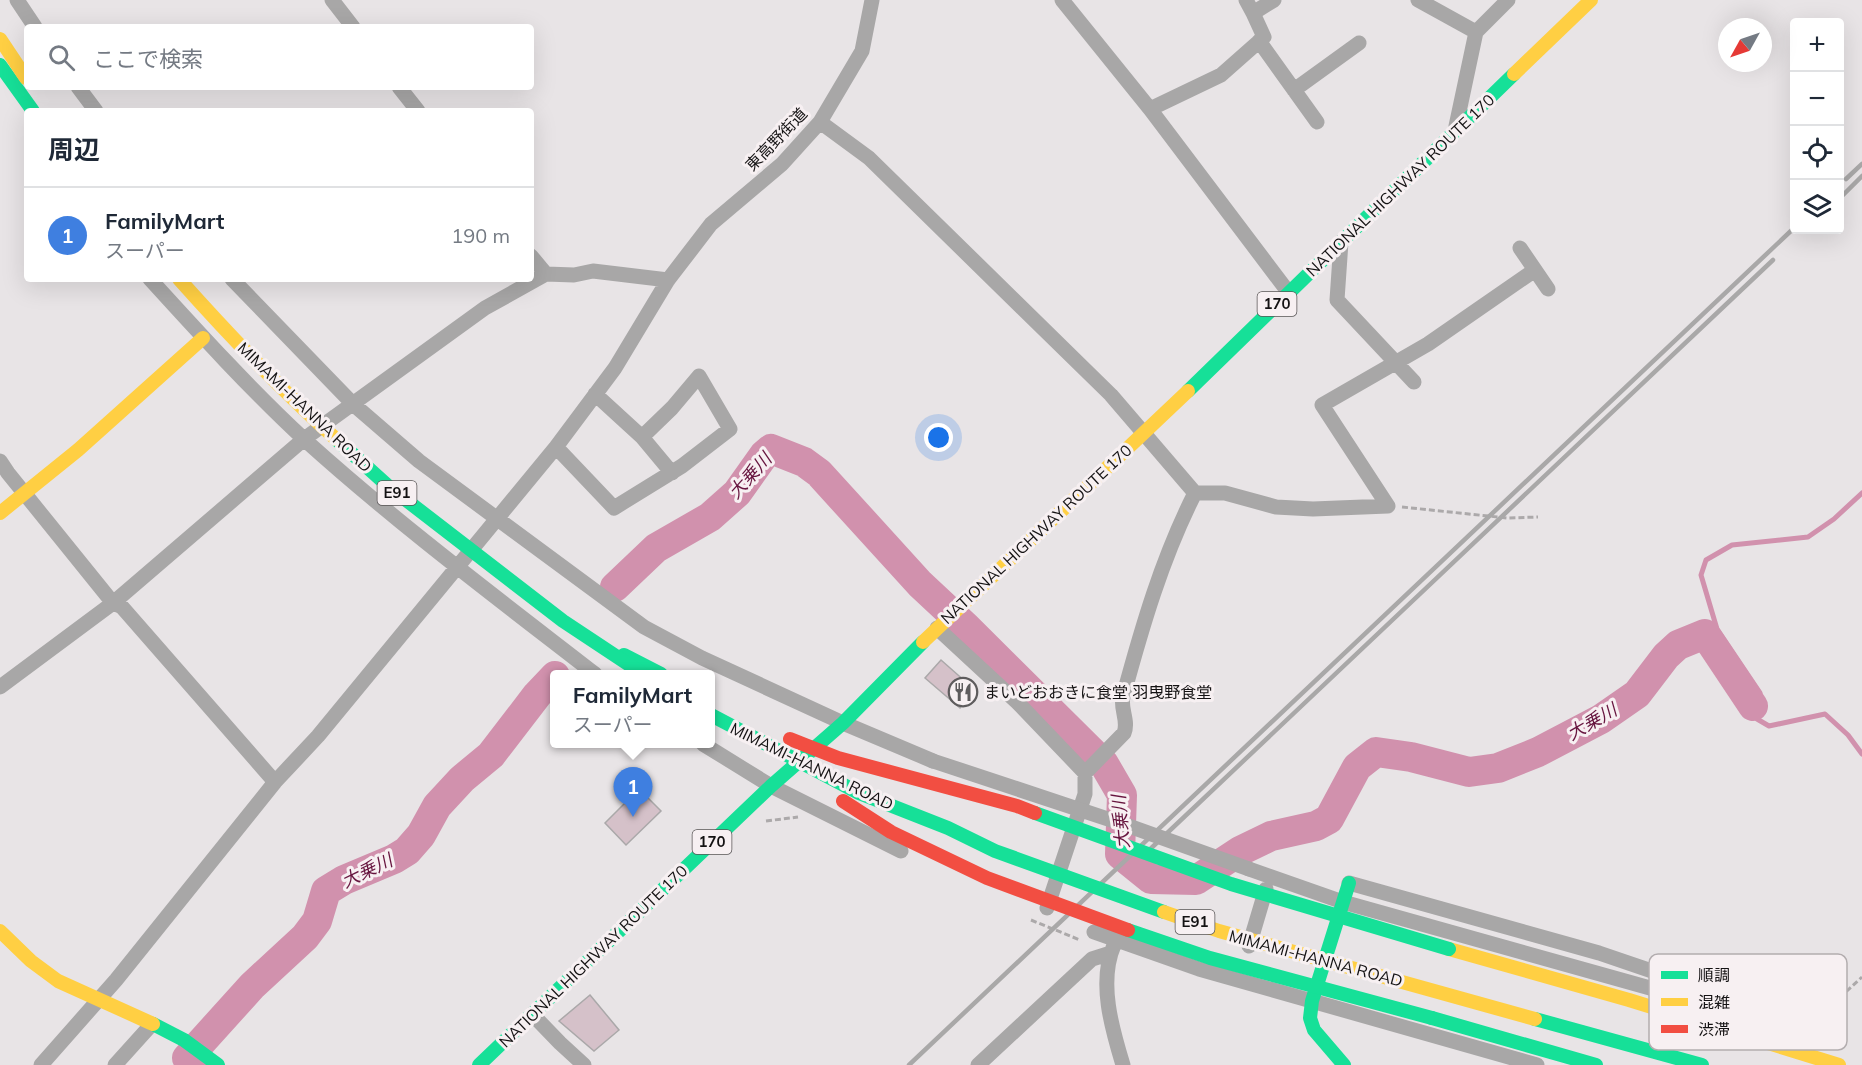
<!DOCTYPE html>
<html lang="ja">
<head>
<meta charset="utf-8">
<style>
	body { margin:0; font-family:Mulish,"Noto Sans JP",sans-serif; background:#f6f6f7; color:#1f2937 }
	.controls { position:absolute; right:18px; top:18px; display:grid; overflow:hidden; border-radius:6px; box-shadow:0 6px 24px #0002 }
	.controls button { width:54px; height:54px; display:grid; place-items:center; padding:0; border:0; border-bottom:2px solid #e0e1e3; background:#fff; color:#1f2937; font:30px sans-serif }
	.compass { position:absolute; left:1718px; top:18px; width:54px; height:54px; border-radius:50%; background:#fff; box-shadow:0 6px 24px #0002; rotate:230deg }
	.you { position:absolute; left:939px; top:438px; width:21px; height:21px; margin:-15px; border:4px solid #fff; border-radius:50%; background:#1a73e8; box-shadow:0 0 0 9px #1a73e833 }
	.badge { display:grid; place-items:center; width:39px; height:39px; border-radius:50%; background:#db2777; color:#fff; font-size:20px; font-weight:700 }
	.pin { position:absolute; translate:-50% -50px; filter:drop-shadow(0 2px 3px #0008) }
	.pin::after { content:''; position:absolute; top:32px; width:21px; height:18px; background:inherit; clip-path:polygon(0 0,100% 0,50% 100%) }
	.popup { position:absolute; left:550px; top:670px; width:165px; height:78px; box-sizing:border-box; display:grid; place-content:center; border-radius:6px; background:#fff; filter:drop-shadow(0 2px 4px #0005); font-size:20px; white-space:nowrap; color:#747a83 }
	.popup b { font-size:22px; color:#1f2937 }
	.popup::after { content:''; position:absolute; left:50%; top:100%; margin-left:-12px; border:12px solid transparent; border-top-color:#fff }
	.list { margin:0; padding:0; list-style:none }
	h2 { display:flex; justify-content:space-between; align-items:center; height:78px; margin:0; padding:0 24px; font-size:26px }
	h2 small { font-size:20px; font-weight:400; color:#747a83 }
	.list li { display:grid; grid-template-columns:39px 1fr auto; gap:18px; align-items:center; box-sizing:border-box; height:96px; padding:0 24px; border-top:2px solid #e0e1e3 }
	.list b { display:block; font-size:22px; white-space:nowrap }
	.list p { margin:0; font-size:20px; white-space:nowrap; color:#747a83 }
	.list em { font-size:20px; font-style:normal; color:#747a83 }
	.icon { flex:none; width:33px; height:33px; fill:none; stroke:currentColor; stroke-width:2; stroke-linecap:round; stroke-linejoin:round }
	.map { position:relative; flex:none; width:1862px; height:1065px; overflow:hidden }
	.search { position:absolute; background:#fff; box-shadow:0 6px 24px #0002; left:24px; top:24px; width:510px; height:66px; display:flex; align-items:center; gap:15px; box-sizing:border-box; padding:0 21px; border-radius:6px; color:#747a83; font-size:22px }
	.panel { position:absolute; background:#fff; box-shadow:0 6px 24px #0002; left:24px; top:108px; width:510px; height:174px; border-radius:6px }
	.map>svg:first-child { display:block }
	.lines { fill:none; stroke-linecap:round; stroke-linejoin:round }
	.stream { stroke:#d191ad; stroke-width:5 }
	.river { stroke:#d191ad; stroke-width:30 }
	.building { fill:#d5c1c9; stroke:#aaa8a9; stroke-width:1.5 }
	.path { stroke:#aca9aa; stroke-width:3; stroke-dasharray:6 3; stroke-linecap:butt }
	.street { stroke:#a8a7a7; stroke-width:15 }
	.fast { stroke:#16e098; stroke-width:14 }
	.slow { stroke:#ffcf43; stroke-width:14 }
	.rail { stroke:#a9a8a8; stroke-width:4.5 }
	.street-bridge { stroke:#a8a7a7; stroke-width:15 }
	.fast-bridge { stroke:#16e098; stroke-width:14 }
	.slow-bridge { stroke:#ffcf43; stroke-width:14 }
	.jam-bridge { stroke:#f24e42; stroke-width:14 }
	.labels { text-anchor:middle; stroke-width:6; stroke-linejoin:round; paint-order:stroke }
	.shield { fill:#f7f0f2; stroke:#585556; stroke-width:1.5 }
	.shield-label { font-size:15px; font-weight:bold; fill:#141213 }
	.street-label { font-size:16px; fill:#141213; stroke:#f7f0f2 }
	.poi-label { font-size:16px; fill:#141213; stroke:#f7f0f2; text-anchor:start }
	.water-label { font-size:18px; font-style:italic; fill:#67153f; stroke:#f7f0f2 }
	.key { fill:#f7f0f2; stroke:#b3adaf; stroke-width:1.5 }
	.key-label { font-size:16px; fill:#141213 }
</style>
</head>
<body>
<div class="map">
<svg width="1862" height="1065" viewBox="0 0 1862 1065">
	<rect width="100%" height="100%" fill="#e8e4e6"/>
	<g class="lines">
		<path class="stream" d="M1862 493 1834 519 1808 537 1732 545 1706 560 1701 575 1717 629 1760 693 1753 706 1757 719 1769 726 1825 714 1848 735 1862 754"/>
		<path class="river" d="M615 587 656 548 710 517 737 493 764 455 771 449 804 462 819 473 920 584 965 626 1104 764 1122 795 1120 854 1151 879 1196 880 1240 851 1271 836 1316 826 1329 819 1357 767 1376 752 1411 757 1469 772 1498 768 1538 752 1601 719 1637 694 1666 656 1678 645 1705 634 1753 706
			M193 1065 187 1058 252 986 305 937 317 921 326 891 344 880 394 859 407 851 421 835 437 806 462 779 491 755 537 695 555 676"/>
	</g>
	<path class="building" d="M941 660 975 690 960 708 925 678Z
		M639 789 661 811 626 845 605 823Z
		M590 995 619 1030 594 1051 559 1021Z"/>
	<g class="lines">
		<path class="path" d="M1402 507 1507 518 1538 517
			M766 821 798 817
			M1031 920 1080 940
			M1820 1016 1862 977"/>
		<path class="street" d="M17 0 35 27
			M332 0 353 27
			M1062 0 1150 109 1289 293
			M1246 0 1253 13
			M1418 0 1476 32
			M1259 41 1317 122
			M78 87 96 111
			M399 87 418 111
			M1294 90 1359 43
			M1150 109 1221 75 1264 37 1253 13 1274 0
			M820 122 869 158 1111 395 1195 493H1225L1276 507 1313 509 1388 506
			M1456 126 1476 32 1508 0
			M1341 242 1337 300 1414 382
			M1520 248 1548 289
			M531 256 546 274
			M150 279C200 334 250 389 305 440 397 523 497 598 595 674
			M232 279 353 404 419 461 644 627 702 658 843 723 933 761
			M595 394 642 437 672 473
			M556 447 614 508 682 466 730 429 699 376 672 408 642 437
			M0 461 8 473 113 603 122 607 275 782
			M1388 506 1322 405 1428 344 1535 270
			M937 628 1018 703 1085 773V794L1047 908
			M0 687 113 603 304 439 485 308 546 274 574 275 593 271 668 280
			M703 744 771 786 901 851
			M1085 773 1124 733C1129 721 1120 709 1123 697 1142 627 1162 558 1195 493
			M1249 869 1343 902 1650 988 1702 1011
			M1349 883 1599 953 1810 1025
			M1094 932 1199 969 1537 1065
			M1114 945C1098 982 1112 1029 1123 1065
			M1249 946 1266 889
			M532 1014 560 1043 584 1065
			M41 1065 116 980 275 782 318 736 556 447 615 368 668 280 711 224 782 164 820 122 862 51 872 0
			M115 1065 152 1024
			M978 1065 1092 959 1111 953"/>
		<path class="fast" d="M0 65 33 111
			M1188 391 1514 74
			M624 655 661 674
			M1432 1018 1596 1065
			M153 1024 184 1040 218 1065
			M479 1065 771 786 843 723 923 642
			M1344 1065 1314 1030 1310 1018 1312 1001 1349 883"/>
		<path class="slow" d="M0 39 26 78
			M1514 74 1591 0
			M0 513 78 450 203 338
			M923 642 1188 391
			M0 931 31 961 58 981 153 1024
			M1449 949 1629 1000 1839 1065"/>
		<path class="rail" d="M1846 179 1862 164
			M1840 198 1862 176
			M1145 854 1773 260
			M909 1065 1794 228"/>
		<path class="street-bridge" d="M933 761 1126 825 1249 869"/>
		<path class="fast-bridge" d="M336 439 388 486 563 621 643 674
			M711 715 859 793 948 828 995 851 1164 912
			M1035 813 1231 884 1449 949
			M1128 930 1210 958 1432 1018
			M1535 1019 1702 1065"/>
		<path class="slow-bridge" d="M179 279C229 335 280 389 336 439
			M1164 912 1219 931 1535 1019"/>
		<path class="jam-bridge" d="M790 739 838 758 1017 806 1035 813
			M843 801 891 832 987 878 1128 930"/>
	</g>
	<defs>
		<g id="restaurant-ring" transform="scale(1.5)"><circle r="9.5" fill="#f7f0f2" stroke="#5e5c5d" stroke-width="1.5"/><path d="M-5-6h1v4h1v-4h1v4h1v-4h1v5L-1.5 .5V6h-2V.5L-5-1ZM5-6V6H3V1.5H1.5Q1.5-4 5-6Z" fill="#5e5c5d"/></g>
	</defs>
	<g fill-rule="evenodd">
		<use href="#restaurant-ring" x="963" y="692"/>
	</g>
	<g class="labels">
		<g class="shield">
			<rect x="1257.5" y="292" width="39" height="24" rx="4.5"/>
			<rect x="377.5" y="481" width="39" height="24" rx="4.5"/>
			<rect x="692.5" y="830" width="39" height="24" rx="4.5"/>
			<rect x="1175.5" y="910" width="39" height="24" rx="4.5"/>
		</g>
		<g class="shield-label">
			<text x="1277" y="309">170</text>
			<text x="397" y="498">E91</text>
			<text x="712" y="847">170</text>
			<text x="1195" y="927">E91</text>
		</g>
		<g class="street-label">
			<text transform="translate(776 139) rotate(-46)" y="6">東高野街道</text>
			<text transform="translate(1400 185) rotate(-44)" y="6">NATIONAL HIGHWAY ROUTE 170</text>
			<text transform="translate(305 407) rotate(44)" y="6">MIMAMI-HANNA ROAD</text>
			<text transform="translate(1036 534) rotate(-43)" y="6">NATIONAL HIGHWAY ROUTE 170</text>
			<text transform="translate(812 766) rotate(26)" y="6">MIMAMI-HANNA ROAD</text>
			<text transform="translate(593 956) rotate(-44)" y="6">NATIONAL HIGHWAY ROUTE 170</text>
			<text transform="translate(1316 958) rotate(15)" y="6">MIMAMI-HANNA ROAD</text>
		</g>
		<g class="poi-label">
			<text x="984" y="698">まいどおおきに食堂 羽曳野食堂</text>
		</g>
		<g class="water-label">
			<text transform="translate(750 476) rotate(-48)" y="6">大乗川</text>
			<text transform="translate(1592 722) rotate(-30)" y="6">大乗川</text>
			<text transform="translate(1121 822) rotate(-95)" y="6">大乗川</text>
			<text transform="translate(367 871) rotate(-26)" y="6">大乗川</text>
		</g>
	</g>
	<rect x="1649" y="954" width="198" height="96" rx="9" class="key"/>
	<rect x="1661" y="971" width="27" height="8" fill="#16e098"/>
	<rect x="1661" y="998" width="27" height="8" fill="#ffcf43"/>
	<rect x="1661" y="1025" width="27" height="8" fill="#f24e42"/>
	<g class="key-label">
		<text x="1698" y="981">順調</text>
		<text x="1698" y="1008">混雑</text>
		<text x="1698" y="1035">渋滞</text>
	</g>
</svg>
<div class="controls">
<button>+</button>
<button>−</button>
<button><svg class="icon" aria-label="locate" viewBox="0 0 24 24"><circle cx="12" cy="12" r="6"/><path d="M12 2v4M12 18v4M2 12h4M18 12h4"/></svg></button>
<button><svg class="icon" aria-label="layers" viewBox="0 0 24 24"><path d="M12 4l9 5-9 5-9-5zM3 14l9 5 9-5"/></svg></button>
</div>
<svg class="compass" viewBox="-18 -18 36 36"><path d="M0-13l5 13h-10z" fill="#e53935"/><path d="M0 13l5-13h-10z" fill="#747a83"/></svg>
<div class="you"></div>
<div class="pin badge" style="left:633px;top:817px;background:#3f7fe0">1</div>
<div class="popup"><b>FamilyMart</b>スーパー</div>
<div class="search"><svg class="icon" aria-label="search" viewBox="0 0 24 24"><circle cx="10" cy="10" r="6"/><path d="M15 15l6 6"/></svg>ここで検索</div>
<section class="panel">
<h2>周辺<small></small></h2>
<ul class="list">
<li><span class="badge" style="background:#3f7fe0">1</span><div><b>FamilyMart</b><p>スーパー</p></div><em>190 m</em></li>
</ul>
</section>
</div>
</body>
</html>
